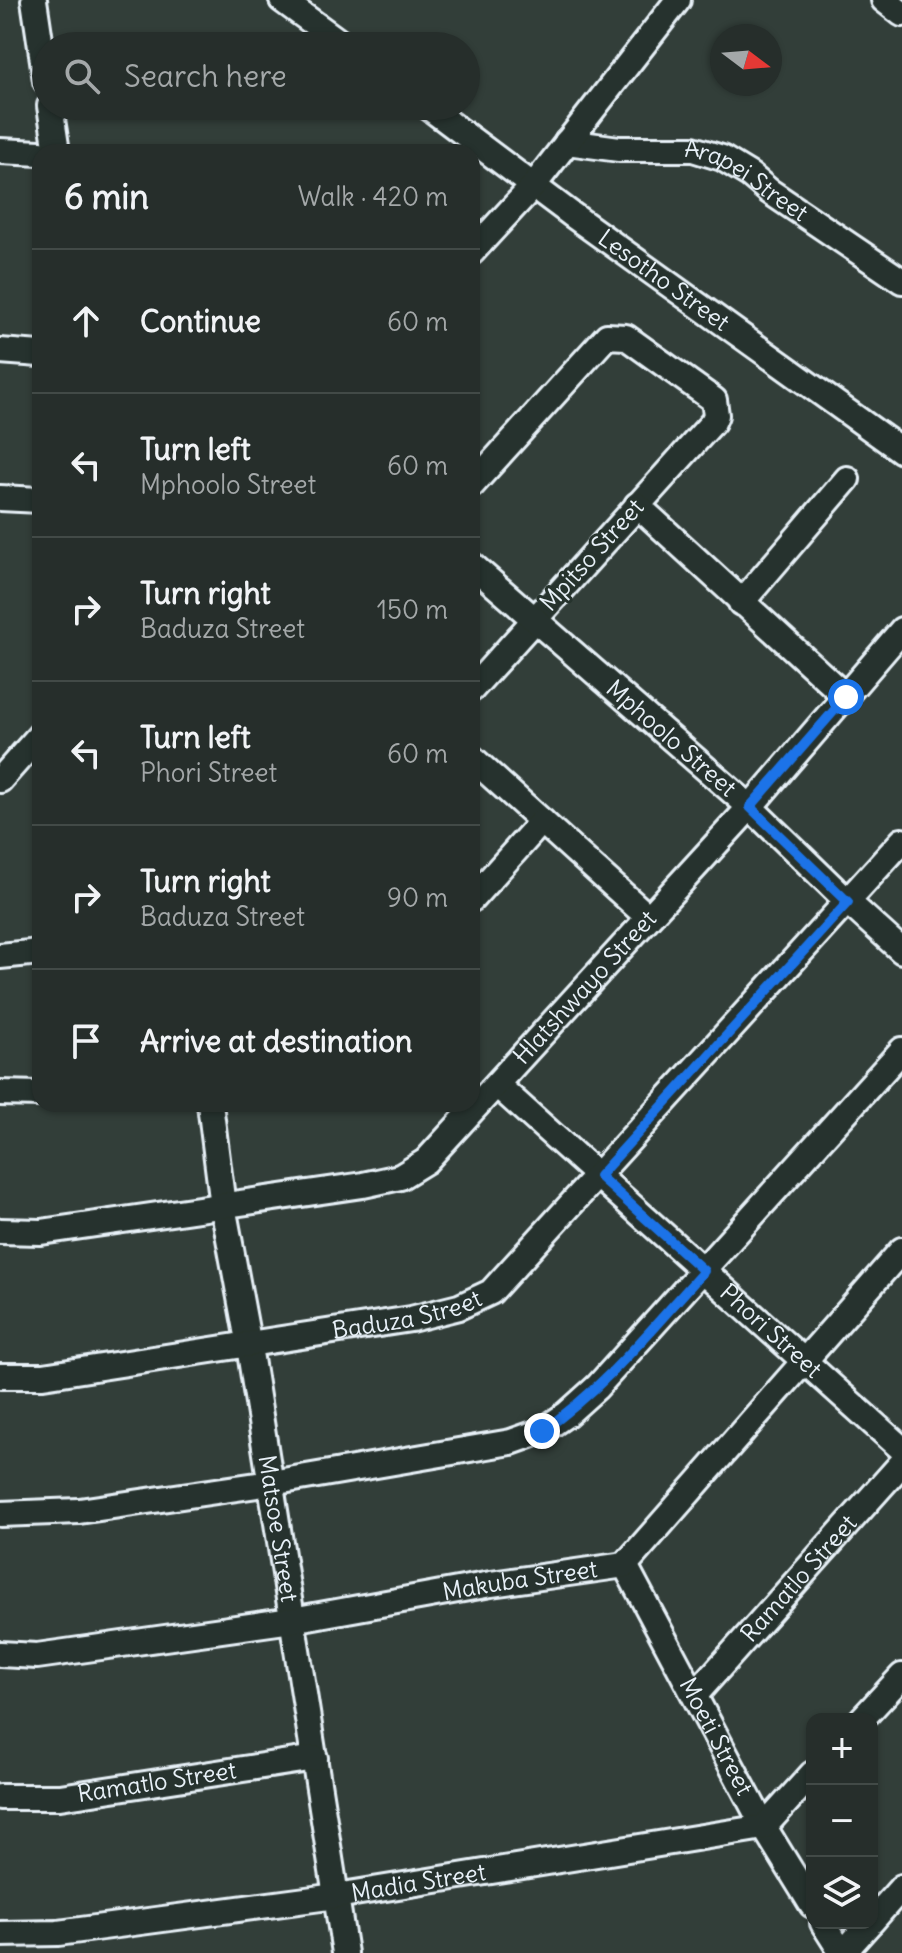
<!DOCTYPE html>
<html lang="en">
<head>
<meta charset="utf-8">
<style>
	body { margin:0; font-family:Delius,sans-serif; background:#323a37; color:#f1f3f6 }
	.controls { position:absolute; right:24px; bottom:24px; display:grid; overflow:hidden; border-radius:16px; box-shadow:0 2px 6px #0004 }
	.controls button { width:72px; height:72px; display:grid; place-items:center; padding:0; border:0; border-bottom:2px solid #424a47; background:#262e2b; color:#f1f3f6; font:40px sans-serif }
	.compass { position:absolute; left:710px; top:24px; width:72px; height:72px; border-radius:50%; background:#262e2b; box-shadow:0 2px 6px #0004; rotate:106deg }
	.stop { position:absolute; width:24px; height:24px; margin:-18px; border:6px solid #1a73e8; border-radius:50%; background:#fff }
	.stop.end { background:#1a73e8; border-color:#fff; box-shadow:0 2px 8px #0008 }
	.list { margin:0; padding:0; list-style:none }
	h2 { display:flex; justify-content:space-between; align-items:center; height:104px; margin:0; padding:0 32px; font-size:34px }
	h2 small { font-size:26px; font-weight:400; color:#a4a8a9 }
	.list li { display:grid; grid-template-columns:52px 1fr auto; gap:24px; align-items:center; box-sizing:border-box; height:144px; padding:0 32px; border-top:2px solid #424a47 }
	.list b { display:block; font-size:30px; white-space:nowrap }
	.list p { margin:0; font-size:26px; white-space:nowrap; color:#a4a8a9 }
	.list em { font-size:26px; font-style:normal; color:#a4a8a9 }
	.icon { flex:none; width:44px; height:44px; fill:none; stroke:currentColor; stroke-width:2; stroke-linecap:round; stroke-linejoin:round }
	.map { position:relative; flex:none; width:902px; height:1953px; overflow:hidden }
	.search { position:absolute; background:#262e2b; box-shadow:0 2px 6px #0004; left:32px; top:32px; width:448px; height:88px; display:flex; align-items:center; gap:20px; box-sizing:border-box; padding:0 28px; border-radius:44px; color:#a4a8a9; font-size:30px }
	.panel { position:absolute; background:#262e2b; box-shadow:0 2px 6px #0004; left:32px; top:144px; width:448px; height:968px; border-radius:24px }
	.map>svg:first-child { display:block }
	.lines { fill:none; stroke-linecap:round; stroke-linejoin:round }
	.minor-casing { stroke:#e8f1f8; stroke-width:30 }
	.minor { stroke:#26332d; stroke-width:24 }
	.route { stroke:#1a73e8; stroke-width:10 }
	.labels { text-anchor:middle; stroke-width:6; stroke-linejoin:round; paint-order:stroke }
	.street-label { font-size:24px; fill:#e8f1f8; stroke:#26332d }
</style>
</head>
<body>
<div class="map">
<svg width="902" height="1953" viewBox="0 0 902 1953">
	<rect width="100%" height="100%" fill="#323e39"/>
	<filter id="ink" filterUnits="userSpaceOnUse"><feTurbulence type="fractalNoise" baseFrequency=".0125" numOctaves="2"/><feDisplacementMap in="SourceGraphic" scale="16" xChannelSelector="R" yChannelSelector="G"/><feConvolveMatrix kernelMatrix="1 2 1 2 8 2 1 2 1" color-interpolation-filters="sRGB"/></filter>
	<g filter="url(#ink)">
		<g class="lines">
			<g class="minor-casing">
				<g id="minor">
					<path d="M34 0 46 81"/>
					<path d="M282 0 345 46"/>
					<path d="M884 0 902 14"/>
					<path d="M50 106 57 152"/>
					<path id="s1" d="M427 106 571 214 902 451"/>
					<path id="s2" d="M567 142 619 149H693L722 158 750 175 769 191 902 281"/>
					<path d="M0 151 40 153"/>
					<path d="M472 252 534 185 678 0"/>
					<path d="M0 351 40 354"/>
					<path d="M472 485 607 336 626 337 714 400 716 415 713 422 472 689"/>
					<path d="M0 498 40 500"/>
					<path d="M637 505 846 697"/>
					<path id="s3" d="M472 565 750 807 848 902 902 951"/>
					<path d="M741 603 847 479"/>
					<path d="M472 758 648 917"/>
					<path d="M0 780 40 735"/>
					<path d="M472 899 542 821"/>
					<path d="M0 956 40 952"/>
					<path id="s4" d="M497 1085 902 1449"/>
					<path d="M0 1093 40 1094"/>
					<path id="s5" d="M210 1104 223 1206 249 1346 345 1953"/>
					<path id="s6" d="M0 1231 41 1232 363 1185 400 1177 426 1161 750 807 902 630"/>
					<path id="s7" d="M0 1376H43L411 1319 459 1307 491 1292 902 841"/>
					<path d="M0 1514 79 1511 271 1483 511 1442 542 1431 567 1414 597 1387 902 1050"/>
					<path id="s8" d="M625 1565 764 1827 812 1905"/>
					<path id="s9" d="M0 1654 37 1656 292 1620 491 1584 625 1565 902 1250"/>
					<path id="s10" d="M695 1695 902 1463"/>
					<path d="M862 1719 902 1676"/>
					<path id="s11" d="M0 1797H60L315 1758"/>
					<path d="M872 1921 902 1887"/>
					<path d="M823 1923 842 1953"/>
					<path id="s12" d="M0 1934 58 1933 336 1896 764 1827 812 1774"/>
					<path d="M843 1953 870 1923"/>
				</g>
			</g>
			<use href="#minor" class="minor"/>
		</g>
	</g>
	<g class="lines" filter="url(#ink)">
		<path class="route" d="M542 1431C605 1388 653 1327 704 1271L599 1176 848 902 750 807 846 697"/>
	</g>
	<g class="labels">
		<g class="street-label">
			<text dy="8" stroke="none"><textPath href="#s2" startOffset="188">Arapei Street</textPath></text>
			<text dy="8" stroke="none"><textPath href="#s1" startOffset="294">Lesotho Street</textPath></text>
			<text transform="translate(592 555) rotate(-48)" y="8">Mpitso Street</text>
			<text dy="8" stroke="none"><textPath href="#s3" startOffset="264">Mphoolo Street</textPath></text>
			<text dy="8" stroke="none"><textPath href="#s6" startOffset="670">Hlatshwayo Street</textPath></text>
			<text dy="8" stroke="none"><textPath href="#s7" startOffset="412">Baduza Street</textPath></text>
			<text dy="8" stroke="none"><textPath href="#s4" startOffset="368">Phori Street</textPath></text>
			<text dy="8" stroke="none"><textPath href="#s5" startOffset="430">Matsoe Street</textPath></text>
			<text dy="8" stroke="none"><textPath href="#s10" startOffset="156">Ramatlo Street</textPath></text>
			<text dy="8" stroke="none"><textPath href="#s9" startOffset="526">Makuba Street</textPath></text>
			<text dy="8" stroke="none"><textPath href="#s8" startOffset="194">Moeti Street</textPath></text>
			<text dy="8" stroke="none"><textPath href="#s11" startOffset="158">Ramatlo Street</textPath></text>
			<text dy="8" stroke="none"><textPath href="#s12" startOffset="422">Madia Street</textPath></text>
		</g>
	</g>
</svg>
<div class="controls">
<button>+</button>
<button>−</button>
<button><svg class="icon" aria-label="layers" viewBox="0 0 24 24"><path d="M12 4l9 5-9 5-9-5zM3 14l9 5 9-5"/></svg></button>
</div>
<svg class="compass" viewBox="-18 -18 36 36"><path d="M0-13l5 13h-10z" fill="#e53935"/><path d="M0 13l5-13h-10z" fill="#a4a8a9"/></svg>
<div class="stop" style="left:846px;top:697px"></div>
<div class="stop end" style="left:542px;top:1431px"></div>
<div class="search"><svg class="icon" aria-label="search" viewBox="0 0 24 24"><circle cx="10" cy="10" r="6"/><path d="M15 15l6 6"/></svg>Search here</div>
<section class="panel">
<h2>6 min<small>Walk · 420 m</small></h2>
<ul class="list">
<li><svg class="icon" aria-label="ahead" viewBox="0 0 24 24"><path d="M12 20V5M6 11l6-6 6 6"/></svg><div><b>Continue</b></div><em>60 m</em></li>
<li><svg class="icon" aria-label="left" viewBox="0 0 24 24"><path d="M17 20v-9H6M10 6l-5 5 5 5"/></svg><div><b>Turn left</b><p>Mphoolo Street</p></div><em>60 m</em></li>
<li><svg class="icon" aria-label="right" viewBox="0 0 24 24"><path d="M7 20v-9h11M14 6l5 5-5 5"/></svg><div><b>Turn right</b><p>Baduza Street</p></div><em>150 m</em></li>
<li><svg class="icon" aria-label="left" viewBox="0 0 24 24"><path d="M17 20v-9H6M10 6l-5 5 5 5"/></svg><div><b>Turn left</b><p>Phori Street</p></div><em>60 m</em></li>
<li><svg class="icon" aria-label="right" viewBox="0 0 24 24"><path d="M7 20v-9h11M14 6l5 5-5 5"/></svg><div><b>Turn right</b><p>Baduza Street</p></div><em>90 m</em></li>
<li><svg class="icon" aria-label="arrive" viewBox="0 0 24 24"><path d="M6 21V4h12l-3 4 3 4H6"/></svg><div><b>Arrive at destination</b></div></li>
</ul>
</section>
</div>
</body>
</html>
